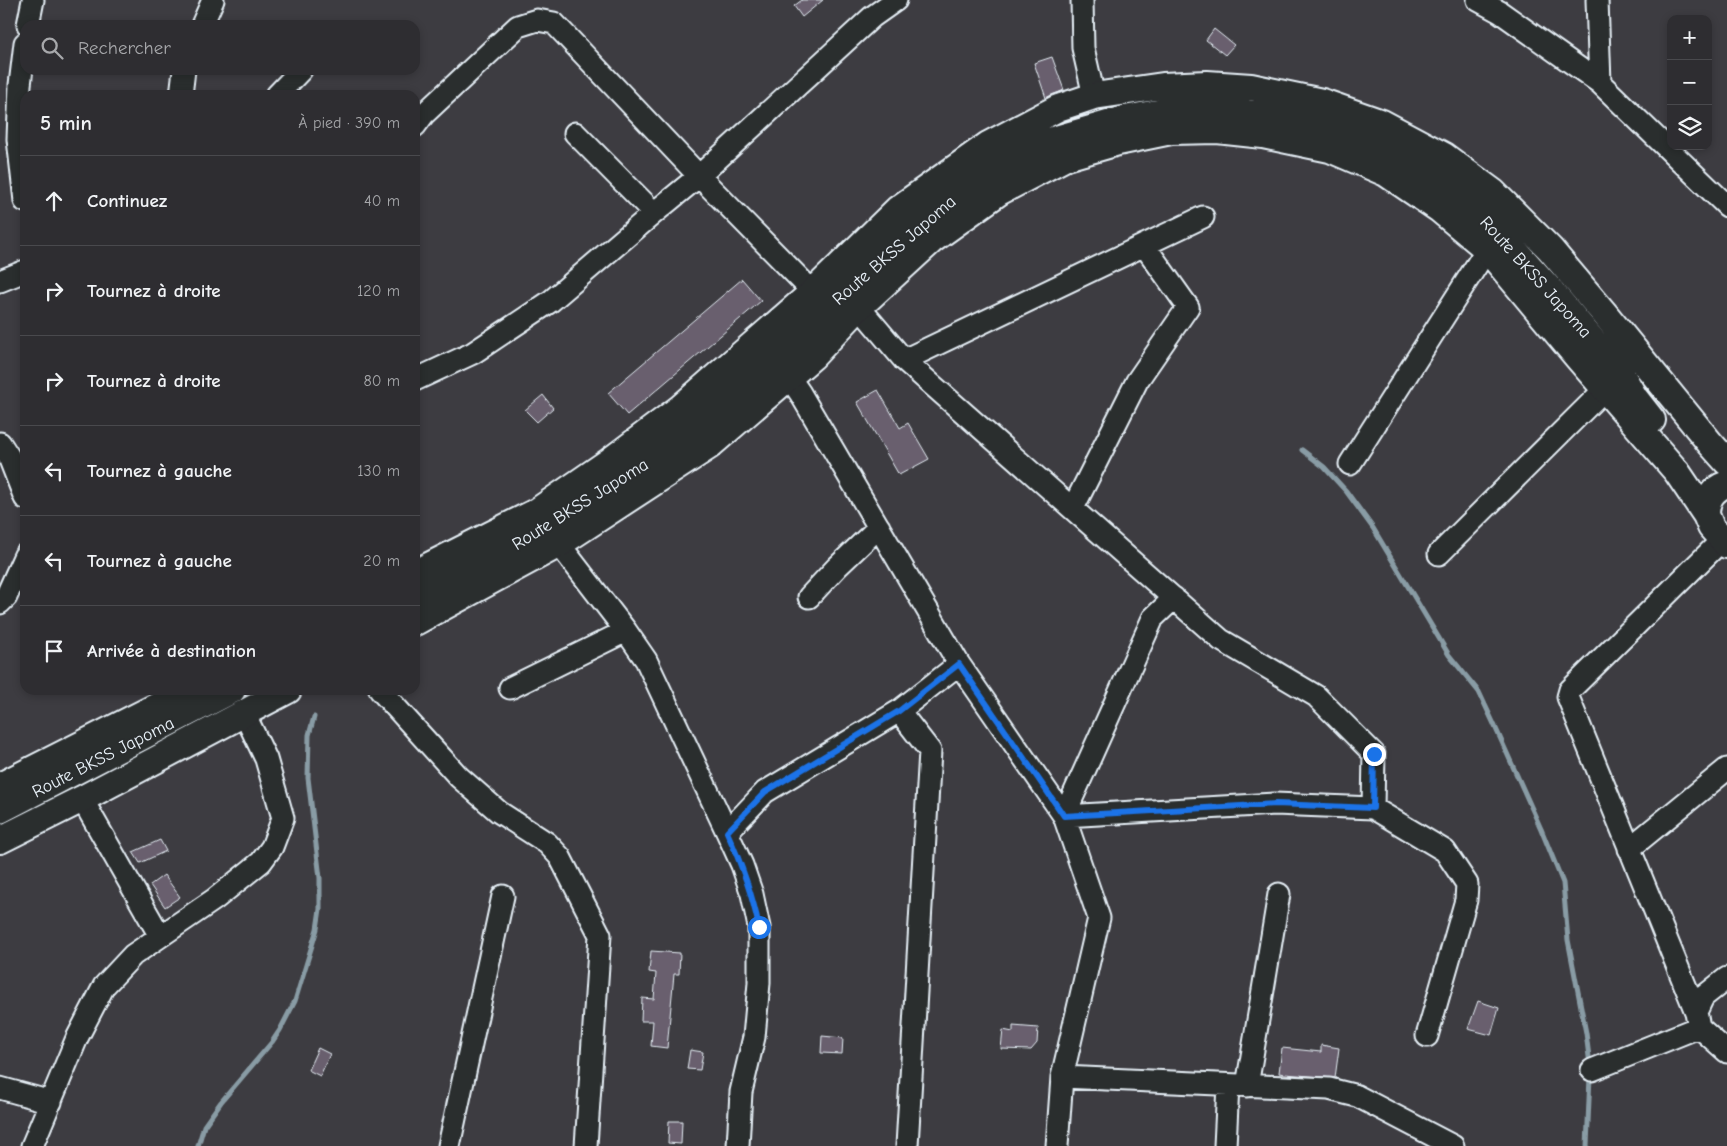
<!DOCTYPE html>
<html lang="fr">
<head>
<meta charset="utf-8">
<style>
	body { margin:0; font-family:"Comic Neue",sans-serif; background:#3a393d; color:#f1f3f6 }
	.controls { position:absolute; right:15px; top:15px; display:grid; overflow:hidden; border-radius:10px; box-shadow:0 2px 8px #0003 }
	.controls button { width:45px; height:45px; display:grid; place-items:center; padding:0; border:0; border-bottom:1px solid #49494d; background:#2e2d31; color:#f1f3f6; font:25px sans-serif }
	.stop { position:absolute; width:15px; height:15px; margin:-11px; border:4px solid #1a73e8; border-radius:50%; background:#fff }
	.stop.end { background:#1a73e8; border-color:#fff; box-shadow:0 1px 5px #0008 }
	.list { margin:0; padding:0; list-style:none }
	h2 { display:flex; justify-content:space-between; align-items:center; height:65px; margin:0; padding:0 20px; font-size:21px }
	h2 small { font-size:16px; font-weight:400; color:#a7a8ab }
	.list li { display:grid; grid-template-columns:32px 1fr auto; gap:15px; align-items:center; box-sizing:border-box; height:90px; padding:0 20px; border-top:1px solid #49494d }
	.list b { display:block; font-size:19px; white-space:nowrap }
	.list em { font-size:16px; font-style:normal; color:#a7a8ab }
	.icon { flex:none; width:28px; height:28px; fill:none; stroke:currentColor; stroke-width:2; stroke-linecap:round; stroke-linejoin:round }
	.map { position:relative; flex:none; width:1727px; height:1146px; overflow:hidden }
	.search { position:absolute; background:#2e2d31; box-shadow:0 2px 8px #0003; left:20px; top:20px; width:400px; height:55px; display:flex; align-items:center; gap:12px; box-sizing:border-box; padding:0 18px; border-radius:15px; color:#a7a8ab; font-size:19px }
	.panel { position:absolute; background:#2e2d31; box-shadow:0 2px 8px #0003; left:20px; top:90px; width:400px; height:605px; border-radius:15px }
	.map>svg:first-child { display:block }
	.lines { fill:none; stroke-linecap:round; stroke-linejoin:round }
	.stream { stroke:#899ca5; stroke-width:5 }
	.building { fill:#695f6e; stroke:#e8f1f8 }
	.minor-casing { stroke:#e8f1f8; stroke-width:25 }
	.major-casing { stroke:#e8f1f8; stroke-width:30 }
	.minor { stroke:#2a2d2e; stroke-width:21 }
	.major { stroke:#2a2d2e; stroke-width:26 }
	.route { stroke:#1a73e8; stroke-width:6 }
	.labels { text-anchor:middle; stroke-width:4; stroke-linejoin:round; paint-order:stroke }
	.street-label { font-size:18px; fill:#e8f1f8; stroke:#2a2d2e }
</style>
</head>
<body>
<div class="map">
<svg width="1727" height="1146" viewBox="0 0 1727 1146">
	<rect width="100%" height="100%" fill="#3d3c41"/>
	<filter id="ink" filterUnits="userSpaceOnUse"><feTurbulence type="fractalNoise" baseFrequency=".02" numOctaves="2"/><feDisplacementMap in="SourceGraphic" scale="10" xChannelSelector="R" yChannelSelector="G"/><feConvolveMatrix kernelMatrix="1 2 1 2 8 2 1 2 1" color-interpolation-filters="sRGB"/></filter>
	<g filter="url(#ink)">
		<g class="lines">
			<path class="stream" d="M1302 450 1324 467 1346 491 1373 528 1449 655 1479 692 1493 722 1541 829 1563 883 1568 940 1586 1033 1590 1065
				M198 1146 204 1126 221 1102 272 1042 280 1030 295 1001 317 929 320 909V878L308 778 309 735 314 717
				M1587 1146 1590 1076"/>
		</g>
		<path class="building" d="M802 0H823L802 17 794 6Z
			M1214 29 1234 45 1225 55 1206 40Z
			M1052 57 1064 90 1046 98 1034 63Z
			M742 279 761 301 627 415 608 393Z
			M878 390 900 428 908 423 929 459 899 475 857 402Z
			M543 395 553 408 537 422 525 410Z
			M160 840 166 851 140 863 133 852Z
			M164 875 180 897 165 907 150 885Z
			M651 951 680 953 679 974H674L667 1048 651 1046 653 1021H641L642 998 654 999 656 973 649 972Z
			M1478 1001 1499 1008 1491 1035 1468 1029Z
			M1013 1026 1038 1028 1037 1043 1031 1050 1001 1049 1003 1030 1013 1032Z
			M822 1036 843 1038 842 1054 821 1053Z
			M1321 1045 1339 1048 1335 1078 1285 1074 1279 1073 1282 1048 1321 1052Z
			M318 1048 330 1054 320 1076 308 1070Z
			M690 1050 703 1052 700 1070 687 1069Z
			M669 1121H682L681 1144 668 1143Z"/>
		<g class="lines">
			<g class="minor-casing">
				<path id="minor" d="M1082 0 1083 48 1094 96
					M1478 0 1500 12 1600 83 1727 206
					M1597 0 1600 83
					M28 25 33 0
					M202 25 213 0
					M25 43 20 85 18 139 25 201
					M181 95 184 70
					M277 95 301 70
					M415 126 424 114 518 26 537 20 554 23 699 176 813 292
					M575 133 654 213
					M0 281 25 271
					M859 307 904 360 1221 640 1316 696 1374 754 1373 808
					M904 360 1203 217
					M789 377 800 393 959 664 1064 816 1099 918 1062 1077 1057 1146
					M415 380 473 353 551 301 654 213 699 176 872 17 896 0
					M0 443 9 457 25 498
					M1350 464 1487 249
					M1073 508 1137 381 1188 307 1144 245
					M559 544 626 631 646 660 727 832 742 865 752 894 759 927V983L754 1037 741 1092 738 1146
					M1439 554 1605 389
					M809 597 837 567 879 527
					M1174 598 1153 618 1064 816 1275 804 1373 808 1445 851 1467 884 1466 900 1427 1036
					M0 603 6 597 25 555
					M510 688 626 631
					M380 690 459 777 499 812 547 843 560 857 600 935 586 1146
					M899 711 930 751 907 1146
					M82 799 160 936
					M727 832 765 792 899 711 959 664
					M1629 849 1727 769
					M1727 978 1703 997 1696 1012 1699 1027 1727 1052
					M1696 1012 1568 697 1570 690 1722 540
					M1592 1070 1699 1027
					M1062 1077 1329 1089 1357 1096 1453 1146
					M1247 1086 1279 894
					M0 1088 51 1102
					M32 1146 77 1038 104 986 133 955 215 899 261 862 272 847 283 818 266 759 244 713
					M449 1146 503 896
					M1225 1146 1228 1085"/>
			</g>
			<g class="major-casing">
				<path id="major" d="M1706 515C1706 500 1712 489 1727 484
					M415 573 536 512 610 461 679 409 813 292 898 209 988 145 1058 108 1094 96 1163 86 1207 84 1251 87 1322 102 1382 123 1444 156 1493 192 1550 249 1604 313 1710 443 1727 462
					M415 596 542 531 605 492 665 450 735 393 927 216 991 169 1053 140 1125 119 1174 110 1217 109 1278 117 1339 133 1410 163 1484 216 1552 292 1621 374 1634 397 1652 420
					M415 622 559 544 709 446 812 357 859 307 932 240 999 192 1066 157 1118 142 1171 131 1217 130 1263 135 1330 149 1386 173 1439 209 1487 249 1578 358 1677 472 1706 515 1711 527 1727 545
					M0 786 189 690
					M0 810 232 690
					M0 840 82 799 288 690"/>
			</g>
			<use href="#minor" class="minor"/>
			<use href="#major" class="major"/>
		</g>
	</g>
	<g class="lines" filter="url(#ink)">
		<path class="route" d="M759 927C752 893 741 863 727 832L765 792 899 711 959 664 1064 816 1276 804 1373 808 1374 754"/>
	</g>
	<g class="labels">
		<g class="street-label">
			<text transform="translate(894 250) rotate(-41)" y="6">Route BKSS Japoma</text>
			<text transform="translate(1536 277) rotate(48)" y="6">Route BKSS Japoma</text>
			<text transform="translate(580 504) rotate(-32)" y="6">Route BKSS Japoma</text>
			<text transform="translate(103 757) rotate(-27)" y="6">Route BKSS Japoma</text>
		</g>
	</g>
</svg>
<div class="controls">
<button>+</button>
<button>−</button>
<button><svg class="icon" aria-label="layers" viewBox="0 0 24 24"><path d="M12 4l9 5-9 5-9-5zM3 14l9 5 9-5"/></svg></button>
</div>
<div class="stop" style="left:759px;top:927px"></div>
<div class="stop end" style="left:1374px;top:754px"></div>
<div class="search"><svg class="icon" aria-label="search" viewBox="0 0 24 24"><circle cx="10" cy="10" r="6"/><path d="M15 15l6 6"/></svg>Rechercher</div>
<section class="panel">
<h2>5 min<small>À pied · 390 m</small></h2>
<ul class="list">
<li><svg class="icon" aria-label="ahead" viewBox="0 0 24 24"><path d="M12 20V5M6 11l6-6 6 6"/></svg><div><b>Continuez</b></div><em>40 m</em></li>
<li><svg class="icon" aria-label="right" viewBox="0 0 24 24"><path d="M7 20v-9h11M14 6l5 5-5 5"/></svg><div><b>Tournez à droite</b></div><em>120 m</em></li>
<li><svg class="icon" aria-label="right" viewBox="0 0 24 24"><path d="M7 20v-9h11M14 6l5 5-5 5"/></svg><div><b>Tournez à droite</b></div><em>80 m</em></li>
<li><svg class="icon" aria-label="left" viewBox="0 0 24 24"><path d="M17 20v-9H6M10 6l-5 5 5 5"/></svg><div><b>Tournez à gauche</b></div><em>130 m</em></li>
<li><svg class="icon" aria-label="left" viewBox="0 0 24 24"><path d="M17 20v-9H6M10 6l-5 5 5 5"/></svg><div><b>Tournez à gauche</b></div><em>20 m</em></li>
<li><svg class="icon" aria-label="arrive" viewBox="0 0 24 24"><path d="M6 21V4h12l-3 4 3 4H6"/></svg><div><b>Arrivée à destination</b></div></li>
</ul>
</section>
</div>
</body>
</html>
